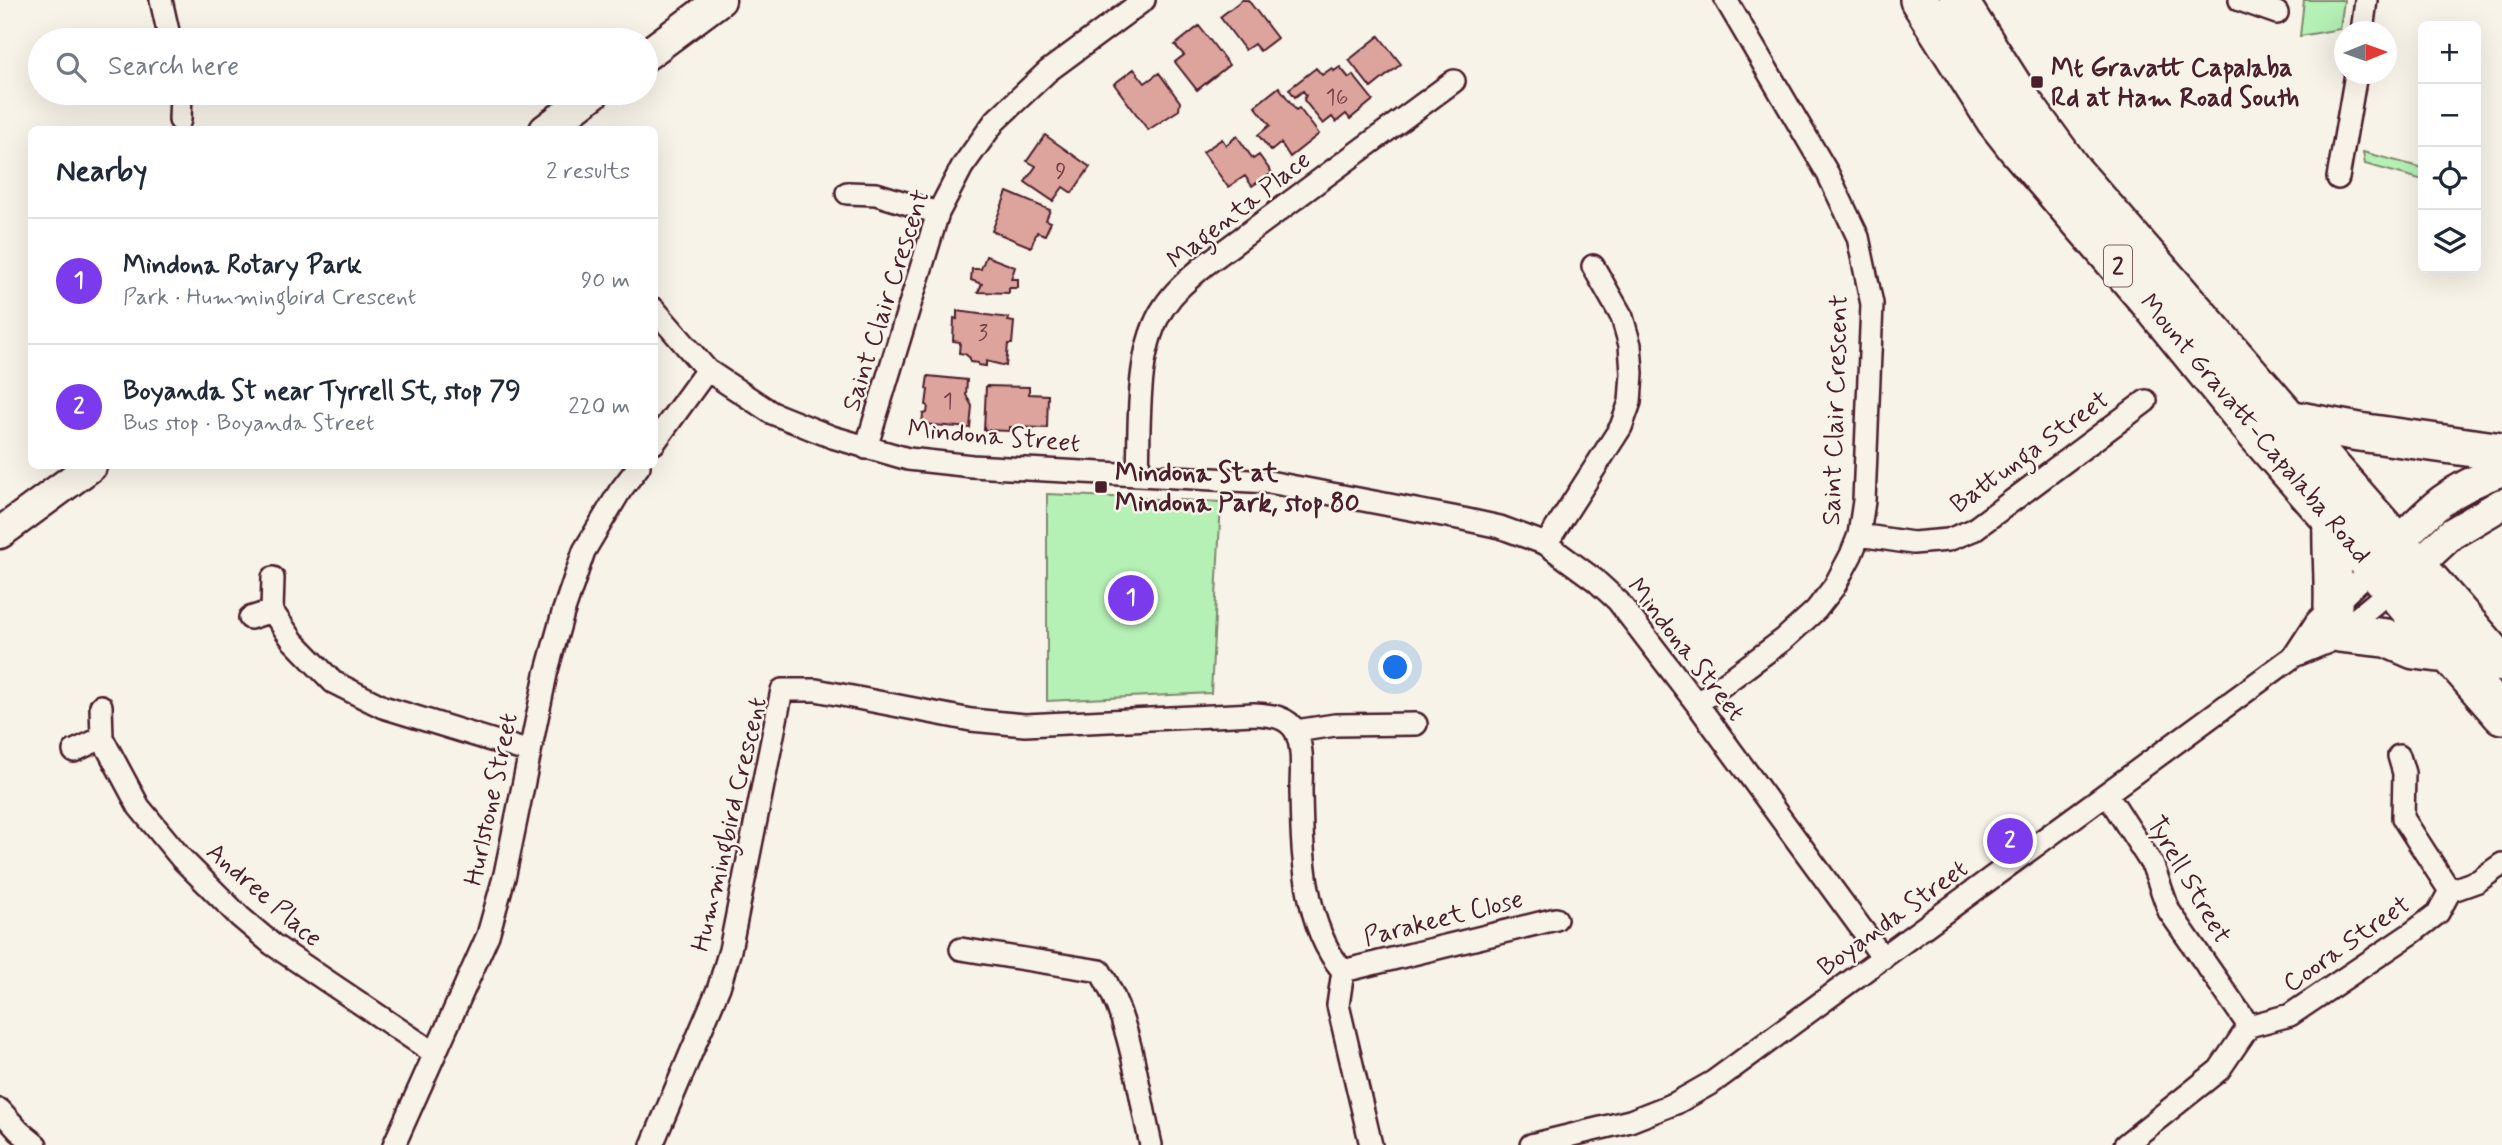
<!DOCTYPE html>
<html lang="en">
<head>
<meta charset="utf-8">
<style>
	body { margin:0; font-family:Mynerve,sans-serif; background:#f2f2f3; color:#1f2937 }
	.controls { position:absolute; right:21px; top:21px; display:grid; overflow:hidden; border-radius:10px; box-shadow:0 7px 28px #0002 }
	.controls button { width:63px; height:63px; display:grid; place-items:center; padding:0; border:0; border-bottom:2px solid #e0e1e3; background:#fff; color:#1f2937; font:35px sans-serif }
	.compass { position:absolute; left:2334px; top:21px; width:63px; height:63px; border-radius:50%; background:#fff; box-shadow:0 7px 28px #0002; rotate:89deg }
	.you { position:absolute; left:1396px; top:668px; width:24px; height:24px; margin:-18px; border:5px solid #fff; border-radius:50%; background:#1a73e8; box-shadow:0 0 0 10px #1a73e833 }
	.badge { display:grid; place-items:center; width:46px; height:46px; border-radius:50%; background:#7c3aed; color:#fff; font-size:23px; font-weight:700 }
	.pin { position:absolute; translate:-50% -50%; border:4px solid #fff; box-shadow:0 2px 7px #0006 }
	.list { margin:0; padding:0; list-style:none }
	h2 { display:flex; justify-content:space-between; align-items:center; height:91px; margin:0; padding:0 28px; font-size:30px }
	h2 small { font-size:23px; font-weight:400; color:#747a83 }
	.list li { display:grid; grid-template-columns:46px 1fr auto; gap:21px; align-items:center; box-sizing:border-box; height:126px; padding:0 28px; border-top:2px solid #e0e1e3 }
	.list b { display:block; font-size:26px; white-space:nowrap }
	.list p { margin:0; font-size:23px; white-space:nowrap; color:#747a83 }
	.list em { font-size:23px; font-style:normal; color:#747a83 }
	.icon { flex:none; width:38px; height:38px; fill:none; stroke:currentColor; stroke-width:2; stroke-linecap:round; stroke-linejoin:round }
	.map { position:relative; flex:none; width:2502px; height:1145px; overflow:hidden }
	.search { position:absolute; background:#fff; box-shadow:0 7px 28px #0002; left:28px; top:28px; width:630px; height:77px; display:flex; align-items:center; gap:18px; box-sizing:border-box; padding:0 24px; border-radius:38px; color:#747a83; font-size:26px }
	.panel { position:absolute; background:#fff; box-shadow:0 7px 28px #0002; left:28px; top:126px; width:630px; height:343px; border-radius:10px }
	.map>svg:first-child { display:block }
	.green { fill:#b5f0b5; stroke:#808870; stroke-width:2 }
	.building { fill:#dda39d; stroke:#4a1f2b; stroke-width:2 }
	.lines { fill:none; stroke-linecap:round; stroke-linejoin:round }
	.street-casing { stroke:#4a1f2b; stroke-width:26 }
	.secondary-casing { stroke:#4a1f2b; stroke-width:35 }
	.highway-casing { stroke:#4a1f2b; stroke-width:42 }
	.street { stroke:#f7f3e8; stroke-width:21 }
	.secondary { stroke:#f7f3e8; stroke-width:30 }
	.highway { stroke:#f7f3e8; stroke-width:37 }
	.poi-dot { fill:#4a1f2b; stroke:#f7f3e8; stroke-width:2.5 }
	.labels { text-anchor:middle; stroke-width:5; stroke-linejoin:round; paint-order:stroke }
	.number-label { font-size:23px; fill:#6f4048 }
	.shield { fill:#f7f3e8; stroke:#7e5f64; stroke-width:2 }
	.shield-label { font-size:24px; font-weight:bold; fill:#4a1f2b }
	.poi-label { font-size:26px; font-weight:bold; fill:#4a1f2b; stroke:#f7f3e8; text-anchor:start }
	.street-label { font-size:26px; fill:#4a1f2b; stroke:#f7f3e8 }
</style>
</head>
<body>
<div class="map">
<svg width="2502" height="1145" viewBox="0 0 2502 1145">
	<rect width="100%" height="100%" fill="#f7f3e8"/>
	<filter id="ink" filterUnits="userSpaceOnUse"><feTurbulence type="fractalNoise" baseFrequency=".0143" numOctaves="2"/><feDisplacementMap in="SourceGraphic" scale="14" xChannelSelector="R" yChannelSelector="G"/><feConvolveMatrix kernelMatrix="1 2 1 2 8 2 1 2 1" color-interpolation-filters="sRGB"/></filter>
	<g filter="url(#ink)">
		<path class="green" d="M2304 0H2344L2340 29 2300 36Z
			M2363 152 2423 168V180L2365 164Z
			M1047 494 1221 502 1211 693 1047 701Z"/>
		<path class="building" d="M1242 0H1248L1277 38 1260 51 1254 44 1245 50 1220 17Z
			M1199 26 1229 65 1197 90 1175 62 1184 55 1175 45Z
			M1379 36 1401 64 1371 88 1349 60Z
			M1340 67 1349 78 1353 75 1373 100 1350 119 1346 114 1336 122 1332 117 1323 124 1304 100 1306 95 1303 91 1295 97 1289 89 1316 68 1322 75 1332 68 1334 71Z
			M1134 69 1145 83 1159 73 1180 102 1179 110 1148 130 1114 84Z
			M1279 87 1296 110 1299 108 1319 134 1290 157 1281 143 1271 151 1258 135 1270 125 1255 106Z
			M1045 135 1090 167 1072 193 1063 187 1053 201 1025 182 1036 166 1027 161Z
			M1237 136 1253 159 1259 155 1272 173 1252 186 1245 176 1228 187 1203 152 1222 139 1226 145Z
			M1007 192 1050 210 1046 220 1051 222 1045 235 1037 232 1031 247 992 231Z
			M986 256 1015 267 1011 279H1018V288H1009V293L978 292 982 284 971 280 972 269H981Z
			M957 311 1009 318 1008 321 1014 322 1012 344H1008L1006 366 986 361V366L978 365V363L970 362V358L965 354 959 353 960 342 953 341 954 318 957 319Z
			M928 376 967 380 966 395 972 406 970 428 922 424 923 414 927 413 928 406 926 405 928 390 926 389Z
			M986 386 1029 387V394L1048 395 1047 428 1010 427V431L984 430Z"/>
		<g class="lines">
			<g class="street-casing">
				<path id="street" d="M161 0 170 40
					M2240 0 2277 13
					M2362 32 2366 0
					M180 120 181 93
					M2338 178 2356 74
					M847 193 876 194 938 213
					M654 309 707 370 772 413 832 437 908 459 972 466 1269 482 1463 519 1500 527 1546 544 1595 580 1618 601 1697 704 1883 958
					M654 443 707 370
					M866 448 938 213 962 167 995 121 1048 71 1144 0
					M1138 475C1140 425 1135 349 1164 307 1175 290 1190 278 1205 265L1454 81
					M1859 535 1913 543 1948 540 1973 530 2146 401
					M1546 544 1621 427 1630 402 1632 373 1630 345 1622 317 1593 266
					M272 611 293 641 333 682 383 707 530 752
					M250 618 272 611 273 578
					M2294 656 2317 621 2374 567
					M1697 704 1783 640 1816 610 1834 587 1851 555 1859 535 1864 501 1872 304 1858 237 1828 174 1726 0
					M1296 731 1335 725 1416 724
					M102 738 139 807 181 858 240 917 272 944 434 1053
					M74 751 102 738 101 706
					M2399 756 2404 773 2403 818 2450 891
					M2107 794 2153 866 2169 911 2249 1026
					M961 949 1100 971C1131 1020 1138 1089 1151 1145
					M1343 971 1556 919
					M0 1110 19 1131 36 1145
					M394 1145 488 935 505 874 546 674 563 613 584 551 620 491 639 466
					M652 1145 719 987 730 950 782 690H816L971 720 1025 725 1254 714C1270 715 1288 716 1296 732 1304 749 1301 773 1301 791 1302 849 1303 925 1343 971L1338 1005 1371 1145
					M1531 1145 1630 1121 1676 1103 1713 1082 2294 656 2328 642 2392 589
					M2125 1145 2219 1070 2249 1026 2290 1015 2412 933 2438 913 2450 891 2478 881 2502 864"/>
			</g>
			<g class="secondary-casing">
				<path id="secondary" d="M646 55 720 0
					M545 130 594 93
					M0 533 91 466
					M2384 557C2426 514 2443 491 2502 470
					M2403 579 2451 534 2502 504"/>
			</g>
			<g class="highway-casing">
				<path id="highway" d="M1919 0 1995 120 2017 148 2150 303 2258 436 2502 715
					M1958 0 2025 105 2073 171 2502 663
					M2288 419 2359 432 2495 451 2502 454
					M2332 522C2331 550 2334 578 2333 606
					M2340 633 2386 638 2414 650 2447 654"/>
			</g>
			<use href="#street" class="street"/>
			<use href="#secondary" class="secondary"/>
			<use href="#highway" class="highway"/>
		</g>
	</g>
	<g class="poi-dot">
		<rect x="2030" y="75" width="14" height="14" rx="3.5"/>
		<rect x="1094" y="480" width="14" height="14" rx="3.5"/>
	</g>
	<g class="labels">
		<g class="number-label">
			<text x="1337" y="104">16</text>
			<text x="1061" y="178">9</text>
			<text x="983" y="340">3</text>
			<text x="948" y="408">1</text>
		</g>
		<rect class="shield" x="2104" y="245.5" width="28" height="41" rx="5"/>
		<g class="shield-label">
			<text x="2118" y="274">2</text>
		</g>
		<g class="poi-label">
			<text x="2051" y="76">Mt Gravatt Capalaba<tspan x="2051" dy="30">Rd at Ham Road South</tspan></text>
			<text x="1115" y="481">Mindona St at<tspan x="1115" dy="30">Mindona Park, stop 80</tspan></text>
		</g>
		<g class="street-label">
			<text transform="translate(1238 209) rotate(-38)" y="9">Magenta Place</text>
			<text transform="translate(885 300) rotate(-72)" y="9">Saint Clair Crescent</text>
			<text transform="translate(1834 410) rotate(-88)" y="9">Saint Clair Crescent</text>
			<text transform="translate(2256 428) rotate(50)" y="9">Mount Gravatt-Capalaba Road</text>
			<text transform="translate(994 435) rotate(5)" y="9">Mindona Street</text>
			<text transform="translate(2029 451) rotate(-36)" y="9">Battunga Street</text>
			<text transform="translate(1687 649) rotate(52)" y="9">Mindona Street</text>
			<text transform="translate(490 799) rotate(-78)" y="9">Hurlstone Street</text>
			<text transform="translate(728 824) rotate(-77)" y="9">Hummingbird Crescent</text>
			<text transform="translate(2190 879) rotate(60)" y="9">Tyrell Street</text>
			<text transform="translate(265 894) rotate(41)" y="9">Andree Place</text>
			<text transform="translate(1443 917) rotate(-14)" y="9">Parakeet Close</text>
			<text transform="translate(1892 917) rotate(-36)" y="9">Boyanda Street</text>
			<text transform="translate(2346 943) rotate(-35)" y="9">Coora Street</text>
		</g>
	</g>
</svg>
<div class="controls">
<button>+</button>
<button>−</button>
<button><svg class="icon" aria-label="locate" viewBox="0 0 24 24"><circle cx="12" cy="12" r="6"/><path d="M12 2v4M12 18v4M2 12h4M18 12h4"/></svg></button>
<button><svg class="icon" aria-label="layers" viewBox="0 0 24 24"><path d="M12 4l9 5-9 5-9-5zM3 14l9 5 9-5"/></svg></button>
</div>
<svg class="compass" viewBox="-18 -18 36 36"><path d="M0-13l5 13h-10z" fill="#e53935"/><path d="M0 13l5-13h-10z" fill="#747a83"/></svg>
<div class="you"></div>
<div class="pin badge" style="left:1131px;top:598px">1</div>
<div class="pin badge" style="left:2010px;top:841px">2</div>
<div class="search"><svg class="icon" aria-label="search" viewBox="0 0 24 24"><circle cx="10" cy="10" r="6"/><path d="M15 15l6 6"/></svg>Search here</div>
<section class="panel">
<h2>Nearby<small>2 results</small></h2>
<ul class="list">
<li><span class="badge">1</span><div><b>Mindona Rotary Park</b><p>Park · Hummingbird Crescent</p></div><em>90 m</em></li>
<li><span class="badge">2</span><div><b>Boyanda St near Tyrrell St, stop 79</b><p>Bus stop · Boyanda Street</p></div><em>220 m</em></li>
</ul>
</section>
</div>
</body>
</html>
